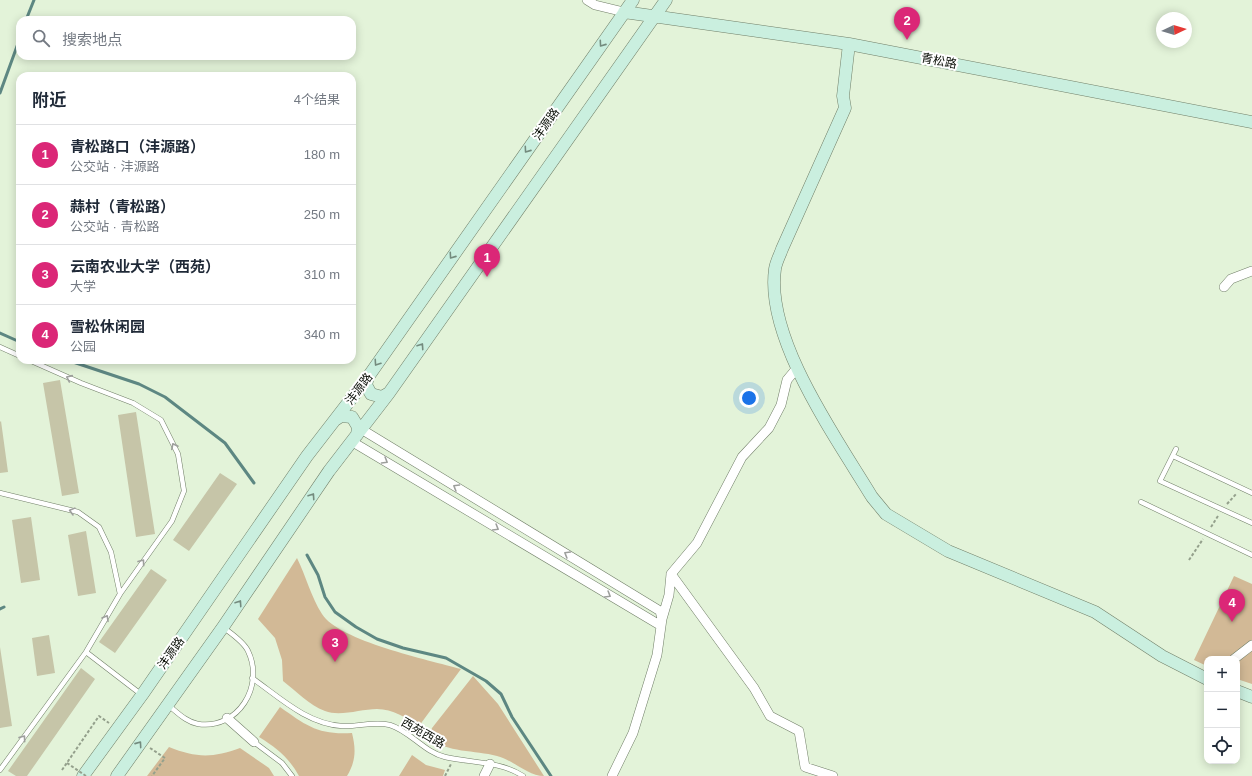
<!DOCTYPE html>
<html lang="zh">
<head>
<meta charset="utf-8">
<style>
	body { margin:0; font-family:Helvetica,"Noto Sans SC",sans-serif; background:#f2f2f3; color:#1f2937 }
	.controls { position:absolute; right:12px; bottom:12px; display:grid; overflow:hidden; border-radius:8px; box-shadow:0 2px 10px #0003 }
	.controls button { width:36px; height:36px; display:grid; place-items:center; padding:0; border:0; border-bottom:1px solid #e0e1e3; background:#fff; color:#1f2937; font:20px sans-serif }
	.compass { position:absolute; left:1156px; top:12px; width:36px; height:36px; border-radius:50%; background:#fff; box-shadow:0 2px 10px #0003; rotate:86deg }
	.you { position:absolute; left:749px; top:398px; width:14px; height:14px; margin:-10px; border:3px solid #fff; border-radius:50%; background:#1a73e8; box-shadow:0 0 0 6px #1a73e833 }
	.badge { display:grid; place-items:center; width:26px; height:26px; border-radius:50%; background:#db2777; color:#fff; font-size:13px; font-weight:700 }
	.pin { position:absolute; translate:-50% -33px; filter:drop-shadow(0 1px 2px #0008) }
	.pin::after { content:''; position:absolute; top:21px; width:14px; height:12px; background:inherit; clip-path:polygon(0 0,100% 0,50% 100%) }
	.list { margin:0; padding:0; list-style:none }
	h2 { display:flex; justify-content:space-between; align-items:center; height:52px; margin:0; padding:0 16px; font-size:17px }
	h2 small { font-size:13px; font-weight:400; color:#747a83 }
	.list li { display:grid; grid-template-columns:26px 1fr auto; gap:12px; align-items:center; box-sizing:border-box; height:60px; padding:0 16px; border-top:1px solid #e0e1e3 }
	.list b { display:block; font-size:15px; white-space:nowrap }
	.list p { margin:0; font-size:13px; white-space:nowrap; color:#747a83 }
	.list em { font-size:13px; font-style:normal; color:#747a83 }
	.icon { flex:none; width:22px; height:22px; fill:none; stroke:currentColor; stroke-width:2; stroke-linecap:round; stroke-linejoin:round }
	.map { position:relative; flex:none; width:1252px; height:776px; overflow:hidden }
	.search { position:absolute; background:#fff; box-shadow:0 2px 10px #0003; left:16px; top:16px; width:340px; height:44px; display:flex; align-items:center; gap:10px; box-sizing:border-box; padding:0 14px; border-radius:12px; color:#747a83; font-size:15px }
	.panel { position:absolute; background:#fff; box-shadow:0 2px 10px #0003; left:16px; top:72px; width:340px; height:292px; border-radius:12px }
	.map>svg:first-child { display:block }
	.green { fill:#d2b996 }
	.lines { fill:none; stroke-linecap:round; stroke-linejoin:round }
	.stream { stroke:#5d8782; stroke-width:3 }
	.building { fill:#c6c5a8 }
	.lane-casing { stroke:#717f68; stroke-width:5.5 }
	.street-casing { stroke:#717f68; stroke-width:10 }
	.secondary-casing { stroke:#717f68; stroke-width:13 }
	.path { stroke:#94a08c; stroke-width:2; stroke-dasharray:3 2; stroke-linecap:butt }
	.lane { stroke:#fff; stroke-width:4.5 }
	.street { stroke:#fff; stroke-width:9 }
	.secondary { stroke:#caefdf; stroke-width:12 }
	.path-bridge { stroke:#94a08c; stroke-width:2; stroke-dasharray:3 2; stroke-linecap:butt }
	.oneway { stroke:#748b7e }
	.oneway2 { stroke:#9d9f9c }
	.labels { text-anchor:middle; stroke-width:4; stroke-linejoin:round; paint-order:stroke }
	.street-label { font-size:12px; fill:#0b1008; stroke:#fff }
</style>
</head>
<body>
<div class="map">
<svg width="1252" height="776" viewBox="0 0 1252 776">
	<rect width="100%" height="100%" fill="#e3f3d9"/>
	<path class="green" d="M297 558C306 576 311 597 322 614 339 641 429 660 461 669L419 726C406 718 393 709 377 709 361 709 340 717 325 711 309 705 296 691 283 681L282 660 275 638 258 619Z
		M1234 576 1252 584V684L1237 679V659H1207V666L1194 660Z
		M473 676 498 704 544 776C528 776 513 760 497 756 475 750 447 753 429 738L432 728Z
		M280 707C307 726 318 735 352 733 356 749 356 761 347 776H299C289 758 277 748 259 737Z
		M169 747C196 758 213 758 240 748L269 768 274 776H147Z
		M412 755 426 765 445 770 443 776H399Z"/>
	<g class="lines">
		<path class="stream" d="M26 20 34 0
			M0 93 20 38
			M0 333 20 342
			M67 360 139 384 165 397 225 443 254 483
			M307 555 318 575 325 597 335 612 356 627 377 639 403 648 446 658 486 681 501 694 512 717 551 776
			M0 609 4 607"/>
	</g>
	<path class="building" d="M60 380 79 493 62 496 43 383Z
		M136 412 155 534 136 537 118 415Z
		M1 421 8 472 0 473V422Z
		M220 473 237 484 189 551 173 540Z
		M31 517 40 580 21 583 12 520Z
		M86 531 96 593 78 596 68 535Z
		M151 569 167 580 115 653 99 642Z
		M49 635 55 673 37 676 32 638Z
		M0 647 12 726 0 728Z
		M81 668 95 679 27 776H16L8 771Z"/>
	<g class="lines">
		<g class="lane-casing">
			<path id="lane" d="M0 347 20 356
				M29 360 81 383 133 403 161 420 178 454 184 491 172 521 120 594
				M1176 449 1160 481 1252 523
				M1173 456 1252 493
				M0 493 78 512 99 527 111 552 120 594 86 652 0 770
				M1141 502 1252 555
				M86 652 142 695
				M252 678C279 697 307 724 342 726 358 727 373 721 390 725 410 731 424 752 445 757 471 763 500 761 523 776
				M168 705C177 712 186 722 198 724 238 730 265 686 248 651 244 642 232 634 224 628
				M254 742 282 763 292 776"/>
		</g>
		<g class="street-casing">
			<path id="street" d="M587 0 595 5 624 12
				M1224 287 1231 279 1252 271
				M797 368 787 380 781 405 769 428 742 457 697 543 671 574 754 688 770 716 799 731 805 767 833 776
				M351 441 658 624 662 619 660 611 361 429
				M1234 659 1252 645
				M227 718 254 742
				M484 776 490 764
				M612 776 633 733 657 655 662 619 669 595 671 574"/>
		</g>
		<g class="secondary-casing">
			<path id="secondary" d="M624 12 849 44 1252 122
				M849 44 843 96 845 108 782 249C780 255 776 262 775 269 765 339 837 439 872 497L886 514 948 551 1095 612 1162 656 1207 679
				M368 377 366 385 371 394 382 397 389 393
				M335 420 341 416 352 417 358 427 357 435
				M1237 691 1252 697
				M83 776 142 695 307 456 368 377 633 0
				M117 776 223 627 329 471 389 393 666 0"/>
		</g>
		<path class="path" d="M1227 504 1237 493
			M1211 527 1218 516
			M1189 560 1203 539
			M150 748 165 758 152 776
			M62 770 99 716 109 723
			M445 776 451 764"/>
		<use href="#lane" class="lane"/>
		<use href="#street" class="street"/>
		<use href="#secondary" class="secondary"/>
		<path class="path-bridge" d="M67 763 86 776"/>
	</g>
	<defs><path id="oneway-chevron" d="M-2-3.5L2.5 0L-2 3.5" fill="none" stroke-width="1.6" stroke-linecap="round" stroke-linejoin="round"/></defs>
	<g class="oneway">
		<use href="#oneway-chevron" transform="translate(602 44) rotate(125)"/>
		<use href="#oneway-chevron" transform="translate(527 150) rotate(125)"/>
		<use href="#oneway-chevron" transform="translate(452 256) rotate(125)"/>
		<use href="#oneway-chevron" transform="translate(421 346) rotate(-56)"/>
		<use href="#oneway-chevron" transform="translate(377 363) rotate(124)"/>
		<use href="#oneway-chevron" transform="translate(312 496) rotate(-56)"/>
		<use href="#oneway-chevron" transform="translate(239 603) rotate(-56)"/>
		<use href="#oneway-chevron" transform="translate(139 744) rotate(-55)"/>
	</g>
	<g class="oneway2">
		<use href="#oneway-chevron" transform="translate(69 378) rotate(-156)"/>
		<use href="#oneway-chevron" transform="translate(174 446) rotate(-117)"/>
		<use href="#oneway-chevron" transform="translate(385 461) rotate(31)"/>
		<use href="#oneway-chevron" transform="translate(456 487) rotate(-149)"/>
		<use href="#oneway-chevron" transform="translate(72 511) rotate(-165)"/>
		<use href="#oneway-chevron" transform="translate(496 528) rotate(31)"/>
		<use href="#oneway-chevron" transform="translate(567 554) rotate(-149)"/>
		<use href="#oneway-chevron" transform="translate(142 562) rotate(-54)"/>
		<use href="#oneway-chevron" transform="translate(608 595) rotate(31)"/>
		<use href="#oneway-chevron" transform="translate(106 618) rotate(-60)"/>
		<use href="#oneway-chevron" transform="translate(23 738) rotate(-54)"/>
	</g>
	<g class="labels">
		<g class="street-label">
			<text transform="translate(939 61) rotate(11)" y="4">青松路</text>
			<text transform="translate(546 124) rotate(-55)" y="4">沣源路</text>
			<text transform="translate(359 389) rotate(-53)" y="4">沣源路</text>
			<text transform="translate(171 653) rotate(-55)" y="4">沣源路</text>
			<text transform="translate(423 733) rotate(30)" y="4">西苑西路</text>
		</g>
	</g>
</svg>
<div class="controls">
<button>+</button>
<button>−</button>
<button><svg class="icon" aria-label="locate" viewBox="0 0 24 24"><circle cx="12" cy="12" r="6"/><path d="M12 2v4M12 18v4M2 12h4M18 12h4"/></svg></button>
</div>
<svg class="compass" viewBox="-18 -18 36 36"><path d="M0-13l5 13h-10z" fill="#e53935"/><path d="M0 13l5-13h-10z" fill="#747a83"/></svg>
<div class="you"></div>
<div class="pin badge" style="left:487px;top:277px">1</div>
<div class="pin badge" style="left:907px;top:40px">2</div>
<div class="pin badge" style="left:335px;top:662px">3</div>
<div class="pin badge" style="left:1232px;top:622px">4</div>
<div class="search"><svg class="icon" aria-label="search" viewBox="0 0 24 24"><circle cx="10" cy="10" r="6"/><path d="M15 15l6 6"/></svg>搜索地点</div>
<section class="panel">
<h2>附近<small>4个结果</small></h2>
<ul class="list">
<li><span class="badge">1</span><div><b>青松路口（沣源路）</b><p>公交站 · 沣源路</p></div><em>180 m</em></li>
<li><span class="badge">2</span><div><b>蒜村（青松路）</b><p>公交站 · 青松路</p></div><em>250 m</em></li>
<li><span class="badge">3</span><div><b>云南农业大学（西苑）</b><p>大学</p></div><em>310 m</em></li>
<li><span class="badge">4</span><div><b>雪松休闲园</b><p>公园</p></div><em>340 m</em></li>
</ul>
</section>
</div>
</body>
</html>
